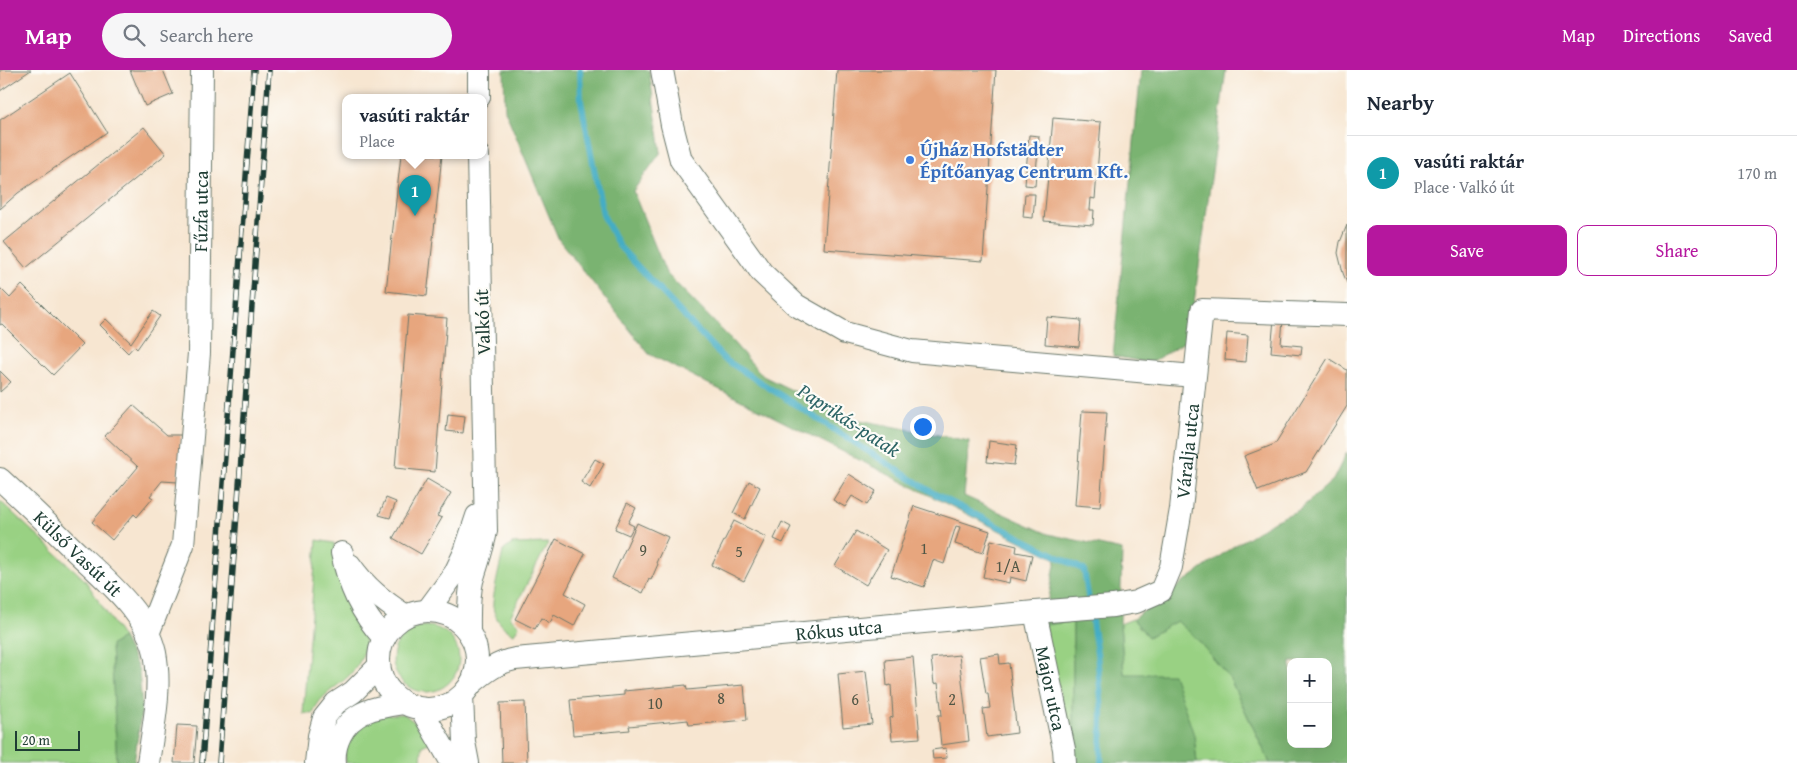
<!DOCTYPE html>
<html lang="en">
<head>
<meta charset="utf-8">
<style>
	body { margin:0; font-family:"Gentium Book Plus",serif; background:#f6f6f7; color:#1f2937 }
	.controls { position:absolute; right:15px; bottom:15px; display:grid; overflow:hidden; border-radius:10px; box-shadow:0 5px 20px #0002 }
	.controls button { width:45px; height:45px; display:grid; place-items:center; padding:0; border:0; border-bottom:1px solid #e0e1e3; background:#fff; color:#1f2937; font:25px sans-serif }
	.scale { position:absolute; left:15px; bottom:12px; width:65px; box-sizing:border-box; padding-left:5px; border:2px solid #1f3d34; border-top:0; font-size:14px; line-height:18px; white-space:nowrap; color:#1f3d34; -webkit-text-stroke:4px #fdfcf7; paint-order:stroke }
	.you { position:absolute; left:922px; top:356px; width:18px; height:18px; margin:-12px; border:4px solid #fff; border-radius:50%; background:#1a73e8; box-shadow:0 0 0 8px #1a73e833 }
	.badge { display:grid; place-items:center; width:32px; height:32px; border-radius:50%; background:#b5179e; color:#fff; font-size:16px; font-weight:700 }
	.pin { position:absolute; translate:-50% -41px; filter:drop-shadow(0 1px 2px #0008) }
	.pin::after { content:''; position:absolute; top:26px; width:18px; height:15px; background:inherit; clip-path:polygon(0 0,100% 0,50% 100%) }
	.popup { position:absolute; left:342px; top:24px; width:145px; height:65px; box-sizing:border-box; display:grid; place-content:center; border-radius:10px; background:#fff; filter:drop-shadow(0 1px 4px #0005); font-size:16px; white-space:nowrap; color:#747a83 }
	.popup b { font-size:19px; color:#1f2937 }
	.popup::after { content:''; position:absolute; left:50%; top:100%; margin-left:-10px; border:10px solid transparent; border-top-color:#fff }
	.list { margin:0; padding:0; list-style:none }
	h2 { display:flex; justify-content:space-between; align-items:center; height:65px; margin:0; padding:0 20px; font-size:21px }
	h2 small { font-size:16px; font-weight:400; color:#747a83 }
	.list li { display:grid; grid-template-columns:32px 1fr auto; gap:15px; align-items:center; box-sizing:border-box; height:75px; padding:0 20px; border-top:1px solid #e0e1e3 }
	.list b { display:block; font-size:19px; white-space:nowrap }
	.list p { margin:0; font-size:16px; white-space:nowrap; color:#747a83 }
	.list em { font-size:16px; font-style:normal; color:#747a83 }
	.actions { display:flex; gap:10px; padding:15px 20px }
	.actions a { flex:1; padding:11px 0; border:1px solid #b5179e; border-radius:10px; text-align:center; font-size:18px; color:#b5179e }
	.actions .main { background:#b5179e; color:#fff }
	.icon { flex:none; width:28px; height:28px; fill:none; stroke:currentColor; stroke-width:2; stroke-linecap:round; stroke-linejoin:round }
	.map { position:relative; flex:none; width:1347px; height:693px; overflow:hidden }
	header { display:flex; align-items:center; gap:30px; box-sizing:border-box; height:70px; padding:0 25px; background:#b5179e; color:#fff }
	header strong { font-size:24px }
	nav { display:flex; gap:28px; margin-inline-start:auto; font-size:18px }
	.search { width:350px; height:45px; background:#f6f6f7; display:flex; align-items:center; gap:12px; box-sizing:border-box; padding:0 18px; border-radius:28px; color:#747a83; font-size:19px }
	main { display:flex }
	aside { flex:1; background:#fff }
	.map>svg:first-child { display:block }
	.green { fill:#99d183; stroke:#5c875c }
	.forest { fill:#7ab371; stroke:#4c7852; fill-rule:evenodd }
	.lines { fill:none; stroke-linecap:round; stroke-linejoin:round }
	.stream { stroke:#44adc4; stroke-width:6 }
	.building { fill:#e7a67e }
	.minor-casing { stroke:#6b786b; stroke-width:24 }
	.minor { stroke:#fff; stroke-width:22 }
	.rail-casing { stroke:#1f3d34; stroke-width:5.5 }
	.rail { stroke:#fdfcf7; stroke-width:4; stroke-dasharray:11; stroke-linecap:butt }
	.shop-dot { fill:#3f7fe0; stroke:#fdfcf7; stroke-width:2 }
	.labels { text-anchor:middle; stroke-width:4.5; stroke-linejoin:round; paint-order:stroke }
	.number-label { font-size:16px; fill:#515746 }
	.shop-label { font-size:19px; font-weight:bold; fill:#366cbe; stroke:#fdfcf7; text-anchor:start }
	.street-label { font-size:19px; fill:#1f3d34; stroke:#fdfcf7 }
	.water-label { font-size:20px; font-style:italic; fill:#2c6466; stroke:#fdfcf7 }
</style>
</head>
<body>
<header>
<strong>Map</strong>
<div class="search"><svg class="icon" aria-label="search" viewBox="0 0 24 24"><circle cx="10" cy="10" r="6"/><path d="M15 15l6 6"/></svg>Search here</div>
<nav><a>Map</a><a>Directions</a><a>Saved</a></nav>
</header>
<main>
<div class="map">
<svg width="1347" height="693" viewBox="0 0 1347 693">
	<rect width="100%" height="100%" fill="#fdfcf7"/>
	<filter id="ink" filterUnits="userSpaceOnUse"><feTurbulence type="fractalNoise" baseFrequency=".02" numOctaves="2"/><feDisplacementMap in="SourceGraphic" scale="10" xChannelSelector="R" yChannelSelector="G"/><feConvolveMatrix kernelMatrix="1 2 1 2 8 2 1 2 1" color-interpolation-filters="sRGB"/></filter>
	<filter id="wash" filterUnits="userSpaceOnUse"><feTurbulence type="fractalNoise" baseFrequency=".0096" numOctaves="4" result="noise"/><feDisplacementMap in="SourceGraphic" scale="20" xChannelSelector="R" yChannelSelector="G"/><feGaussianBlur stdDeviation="1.12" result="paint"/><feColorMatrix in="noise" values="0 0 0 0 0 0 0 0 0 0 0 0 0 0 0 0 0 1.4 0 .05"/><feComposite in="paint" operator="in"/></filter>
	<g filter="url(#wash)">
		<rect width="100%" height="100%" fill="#f7e6d1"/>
		<path class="green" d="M0 431 85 510 123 568 111 575 117 693H0Z
			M317 470 334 473C336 481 338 490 340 499 351 532 381 567 354 600 341 617 319 623 313 644L303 643Z
			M548 473 510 547 519 556 514 564C503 559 495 549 493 537 492 527 501 492 503 481L512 474Z
			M1133 549 1148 567 1177 550 1198 570 1230 609 1270 693H1197L1194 665 1124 604 1120 554Z
			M1073 551V682L1044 555Z
			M393 589a33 33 0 1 1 66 0a33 33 0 1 1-66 0Z
			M404 644 422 658 431 672 422 676 421 693H346L345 683 348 671 357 657 373 645Z"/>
		<path class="forest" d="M504 0H649L661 82 633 121 666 203 723 261 763 306 849 348 969 371 964 426 1048 464 1122 480 1120 554 1124 604H1173L1194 665 1197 693H1073V551L1044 555 1056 489 649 284 559 170 505 40Z
			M1141 0H1226L1189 269 1150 293 1113 286Z
			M1347 382V693H1270L1230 609 1198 570 1177 551 1148 567 1133 549 1231 478 1274 451 1299 440 1333 410ZM1291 592H1328V674H1291Z
			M123 568 139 600 142 638 134 693H117L111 575Z"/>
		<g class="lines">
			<path class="stream" d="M580 0 581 31 603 145 619 176 724 289 935 424 1084 500 1097 583 1102 642 1101 693"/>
		</g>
		<g id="blocks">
			<path class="building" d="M0 0H31L0 21Z
				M130 0H163L173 24 145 36Z
				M837 0H996L983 191 824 179Z
				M70 3 107 62 18 123 0 139V50Z
				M1053 48 1101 52 1095 129 1091 128 1090 140H1094L1093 155 1044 151Z
				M144 57 166 84 26 198 4 172Z
				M1029 65 1039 66 1035 116 1025 115Z
				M401 85H442L427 226 386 221Z
				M1025 124H1035L1033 148 1023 147Z
				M1347 155V213L1343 203 1338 183 1340 172Z
				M22 215 82 275 53 305 2 254 0 255V218L10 228Z
				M153 241 160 246 137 279 134 276 128 283 100 255 106 249 131 273Z
				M408 245 447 248 435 402 395 398Z
				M1047 247 1081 250 1079 277 1045 274Z
				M1274 249 1283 250 1281 274 1302 276 1301 285 1271 282Z
				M1227 263 1248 265 1246 292 1225 290Z
				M1328 288 1347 300V336L1306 402 1258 421 1244 386 1275 374Z
				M0 301 11 312 0 322Z
				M133 335 167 365H181L178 412 162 411 150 426 153 428 137 447 134 444 112 470 92 452 138 397 105 366Z
				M1082 341 1107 342 1100 437 1075 435Z
				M448 344 465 346 463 363 446 361Z
				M989 371 1017 375 1014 395 987 392Z
				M595 389 604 394 590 418 581 412Z
				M849 404 876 421 867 435 852 426 845 437 833 430Z
				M427 409 451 423 437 446 442 448 421 484 393 468Z
				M749 411 760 417 745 449 733 443Z
				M386 428 396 432 390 448 379 445Z
				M627 433 636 438 628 453 634 456 629 465 615 459Z
				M914 436 990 461 983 483 955 474 960 457 956 456 944 494 933 490 924 517 891 506Z
				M734 451 766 467 744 511 712 495Z
				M782 452 791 457 783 473 774 469Z
				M637 453 668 467 656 493 658 494 651 510 649 509 643 523 612 508Z
				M856 461 887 480 866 515 835 496Z
				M556 469 585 484 565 523 585 534 574 556 554 545 550 553 541 548 535 559 515 549Z
				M991 470 1017 476 1016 482 1032 485 1026 511 1010 507 1009 513 983 507Z
				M999 584 1000 594 1009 593 1017 663 987 667 983 639 990 638 988 624H986L980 587Z
				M959 585 969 671 941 675 938 645H942L938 613 934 614 931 588Z
				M913 587 920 668 892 670 890 648 893 647 891 615 887 616 885 590Z
				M866 601 872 654 843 657 838 604Z
				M686 615 687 620 744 615 747 650 689 655 688 650 629 656 630 660 573 665 570 630 624 625V621Z
				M525 632 527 693H502L500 633Z
				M177 655 197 656 194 693H174Z
				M946 678 947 688 933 689 932 680Z"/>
		</g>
	</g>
	<g filter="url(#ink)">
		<use href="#blocks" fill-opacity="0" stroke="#6b786b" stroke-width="1"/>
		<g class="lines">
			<g class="minor-casing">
				<g id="minor">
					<path d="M662 0 672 55 681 90 762 203 796 235 845 263 912 281 1194 306"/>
					<path d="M479 27V0"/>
					<path id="s1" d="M0 409C24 431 48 454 71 477 101 506 146 541 155 583 162 619 153 658 148 693"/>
					<path d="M342 483C349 516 361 543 384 568"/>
					<path d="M350 495C366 518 383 531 406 546"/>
					<path d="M427 541 455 503 465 482 477 446"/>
					<circle cx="428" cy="590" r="49"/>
					<path id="s2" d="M1035 542 1064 679 1065 693"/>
					<path d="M469 563C469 545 468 528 472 511 477 494 483 478 486 461L478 85"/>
					<path id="s3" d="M148 564 183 475 199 283 202 0"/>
					<path id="s4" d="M472 613C485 602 498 592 515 589L1035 542 1113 536 1136 532 1161 521 1171 497 1181 439 1202 240 1347 245"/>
					<path d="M462 626 464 672 468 693"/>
					<path d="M421 639 452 693"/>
					<path d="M316 693 319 666 324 648 336 633 353 622 379 596"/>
					<path d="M335 693C334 684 336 674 340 666 352 640 378 637 404 633"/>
				</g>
			</g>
			<use href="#minor" class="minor"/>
			<g class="rail-casing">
				<path id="rail" d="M202 693 254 0
					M219 693 269 0"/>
			</g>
			<use href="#rail" class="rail"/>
		</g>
	</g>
	<circle class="shop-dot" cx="910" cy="90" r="5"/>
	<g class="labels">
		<g class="number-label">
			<text x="924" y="484">1</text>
			<text x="643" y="486">9</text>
			<text x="739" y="487">5</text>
			<text x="1008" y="502">1/A</text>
			<text x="721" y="634">8</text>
			<text x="855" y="635">6</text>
			<text x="952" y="635">2</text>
			<text x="655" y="639">10</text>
		</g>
		<g class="shop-label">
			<text x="920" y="86">Újház Hofstädter<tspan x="920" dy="22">Építőanyag Centrum Kft.</tspan></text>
		</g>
		<g class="street-label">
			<text dy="7" stroke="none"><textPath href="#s3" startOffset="430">Fűzfa utca</textPath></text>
			<text transform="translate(482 252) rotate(-92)" y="7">Valkó út</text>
			<text dy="7" stroke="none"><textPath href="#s4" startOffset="844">Váralja utca</textPath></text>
			<text dy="7" stroke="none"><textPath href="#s1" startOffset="108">Külső Vasút út</textPath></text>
			<text dy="7" stroke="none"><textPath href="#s4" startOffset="375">Rókus utca</textPath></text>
			<text dy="7" stroke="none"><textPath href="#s2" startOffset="78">Major utca</textPath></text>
		</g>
		<g class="water-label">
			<text transform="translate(849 350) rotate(33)" y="7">Paprikás-patak</text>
		</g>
	</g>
</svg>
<div class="controls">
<button>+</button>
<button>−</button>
</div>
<div class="scale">20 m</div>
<div class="you"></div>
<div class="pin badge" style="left:415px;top:146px;background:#0f9aa8">1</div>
<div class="popup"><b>vasúti raktár</b>Place</div>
</div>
<aside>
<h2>Nearby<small></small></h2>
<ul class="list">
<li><span class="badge" style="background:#0f9aa8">1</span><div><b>vasúti raktár</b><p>Place · Valkó út</p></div><em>170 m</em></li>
</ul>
<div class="actions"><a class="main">Save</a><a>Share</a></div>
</aside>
</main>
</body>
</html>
